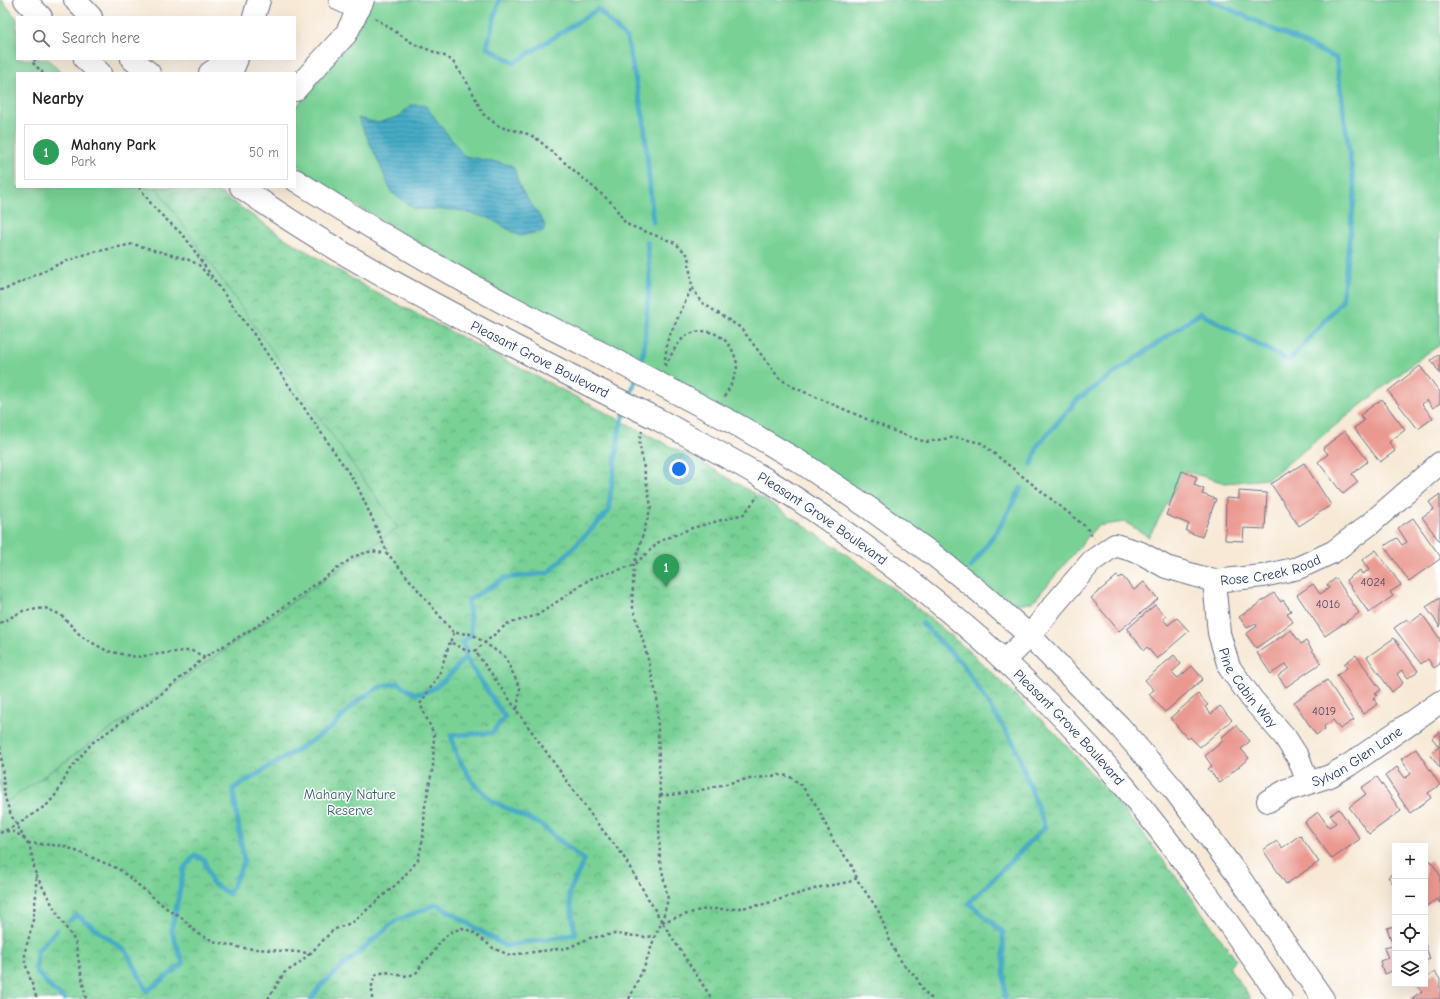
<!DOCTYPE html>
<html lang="en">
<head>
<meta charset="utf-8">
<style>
	body { margin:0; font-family:"Comic Neue",sans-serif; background:#f2f2f2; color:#222 }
	.controls { position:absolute; right:12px; bottom:12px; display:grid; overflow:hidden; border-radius:0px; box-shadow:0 4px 16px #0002 }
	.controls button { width:36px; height:36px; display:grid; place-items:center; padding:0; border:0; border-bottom:1px solid #e0e0e0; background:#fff; color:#222; font:20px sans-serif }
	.you { position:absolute; left:679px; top:469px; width:14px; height:14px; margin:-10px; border:3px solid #fff; border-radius:50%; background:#1a73e8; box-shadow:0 0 0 6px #1a73e833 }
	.badge { display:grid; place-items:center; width:26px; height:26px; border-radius:50%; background:#1a73e8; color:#fff; font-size:13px; font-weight:700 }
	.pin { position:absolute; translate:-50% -33px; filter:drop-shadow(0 1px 2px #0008) }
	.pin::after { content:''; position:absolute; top:21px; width:14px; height:12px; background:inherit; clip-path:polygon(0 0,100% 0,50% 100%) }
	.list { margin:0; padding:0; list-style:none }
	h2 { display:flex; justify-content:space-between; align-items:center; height:52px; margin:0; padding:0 16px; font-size:17px }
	h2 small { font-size:13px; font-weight:400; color:#767676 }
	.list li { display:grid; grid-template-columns:26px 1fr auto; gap:12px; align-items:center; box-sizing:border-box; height:56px; margin:0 8px 8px; padding:0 8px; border:1px solid #e0e0e0; border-radius:0px }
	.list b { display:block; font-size:15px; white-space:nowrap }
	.list p { margin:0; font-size:13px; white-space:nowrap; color:#767676 }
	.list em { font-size:13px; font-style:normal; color:#767676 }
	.icon { flex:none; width:22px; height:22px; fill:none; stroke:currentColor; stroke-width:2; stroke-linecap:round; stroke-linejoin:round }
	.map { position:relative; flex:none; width:1440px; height:999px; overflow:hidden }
	.search { position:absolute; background:#fff; box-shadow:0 4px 16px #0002; left:16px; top:16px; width:280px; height:44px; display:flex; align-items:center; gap:10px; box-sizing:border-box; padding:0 14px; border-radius:0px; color:#767676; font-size:15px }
	.panel { position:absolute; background:#fff; box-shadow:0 4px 16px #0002; left:16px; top:72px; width:280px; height:116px; border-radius:0px }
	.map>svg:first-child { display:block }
	.green { fill:#79d196; stroke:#4a807a }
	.park { fill:url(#park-crowns); stroke:#4a807a }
	.water { fill:url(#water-rules); stroke:#306e92 }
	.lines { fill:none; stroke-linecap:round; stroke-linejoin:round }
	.stream { stroke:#46acc6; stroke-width:5 }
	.building { fill:#ea9990 }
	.minor-casing { stroke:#687088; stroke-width:24 }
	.major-casing { stroke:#687088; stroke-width:24 }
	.path { stroke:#687088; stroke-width:2.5; stroke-dasharray:3 3; stroke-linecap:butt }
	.minor { stroke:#fff; stroke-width:22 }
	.major { stroke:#fff; stroke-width:22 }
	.major-bridge-casing { stroke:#687088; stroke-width:24; stroke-linecap:butt }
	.major-bridge { stroke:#fff; stroke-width:22 }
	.labels { text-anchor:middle; stroke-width:3; stroke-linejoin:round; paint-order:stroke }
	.number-label { font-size:12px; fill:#4f4a6a }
	.street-label { font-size:14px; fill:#1b2f5e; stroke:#fff }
	.park-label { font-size:14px; fill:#37606f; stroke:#fff }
</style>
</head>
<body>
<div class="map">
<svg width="1440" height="999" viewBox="0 0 1440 999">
	<defs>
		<pattern id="park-crowns" width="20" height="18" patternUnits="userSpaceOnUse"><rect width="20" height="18" fill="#79d196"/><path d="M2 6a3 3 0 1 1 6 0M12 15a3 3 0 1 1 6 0" fill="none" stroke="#62aa7e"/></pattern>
		<pattern id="water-rules" width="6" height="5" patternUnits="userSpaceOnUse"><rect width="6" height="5" fill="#46acc6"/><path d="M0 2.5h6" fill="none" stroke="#3a8ca4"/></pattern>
	</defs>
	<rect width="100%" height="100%" fill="#fff"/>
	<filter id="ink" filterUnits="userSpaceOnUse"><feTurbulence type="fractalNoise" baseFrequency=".025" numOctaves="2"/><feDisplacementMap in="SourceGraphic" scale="8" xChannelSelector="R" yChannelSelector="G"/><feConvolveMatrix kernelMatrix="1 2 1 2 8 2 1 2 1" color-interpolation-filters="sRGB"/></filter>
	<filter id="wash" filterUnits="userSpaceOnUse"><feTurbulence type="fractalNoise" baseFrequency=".012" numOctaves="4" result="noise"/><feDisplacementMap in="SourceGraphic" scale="16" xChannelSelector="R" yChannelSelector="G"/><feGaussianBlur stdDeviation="0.9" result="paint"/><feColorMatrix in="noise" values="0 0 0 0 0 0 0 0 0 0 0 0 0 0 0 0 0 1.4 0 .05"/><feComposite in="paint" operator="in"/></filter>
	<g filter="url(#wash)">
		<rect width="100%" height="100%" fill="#f7e9d5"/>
		<path class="green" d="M0 0H2L17 19V59H48L61 73H17V187H159L398 528 0 807Z
			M371 0H1440V345L1423 356 1268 479 1225 483 1185 471 1149 537 1125 522 1097 526 1033 602 1004 605 811 461 527 307 340 196 303 171 295 161V108L351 40Z"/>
		<path class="park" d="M156 187H212L283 237 373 291 708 466 775 506 839 549 902 595 962 645 1000 680 1056 734 1108 792 1142 832 1189 894 1236 960 1228 966 1251 999H0V807L398 528Z"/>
		<path class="water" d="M410 105H425L464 156 511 165C516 170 516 176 518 182 525 199 537 210 545 225L543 231 520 236 489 218 457 210 415 209 391 192 380 165 358 118 378 123 400 116Z"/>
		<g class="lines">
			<path class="stream" d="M499 0 487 47 514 63 598 9 627 39 644 121 653 222
				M639 367 644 350 650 275 647 242
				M629 400 636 377
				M1032 464 1038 445 1078 399 1200 313 1289 361 1342 301 1355 192 1336 58 1210 0
				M971 567 1001 525 1021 488
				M922 623 964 666 1014 744 1045 827 969 903 1003 932 1005 999
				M70 920 77 915 127 952 147 991 183 964 171 929 175 914 184 868 195 855 204 860 212 883 229 894 244 862 233 789 305 745 332 727 356 702 381 686 399 683C404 687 409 692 415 693 435 695 454 671 465 657
				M57 930 37 951 36 971 52 989 65 999
				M311 999 321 985 395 921 437 904 505 946 575 934 569 893 584 860 541 825 492 801 472 781 457 756 451 735 492 733 505 717 465 657 467 651 462 643 472 634 468 600 505 578 548 573 608 512 620 427 626 409"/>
		</g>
		<g id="blocks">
			<path class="building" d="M1440 354V374L1431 360Z
				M1420 366 1440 392V403L1433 408 1427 400 1422 404 1433 418 1418 429 1388 391Z
				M1382 399 1405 430 1389 442 1395 451 1380 462 1354 428 1364 421 1360 415Z
				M1345 431 1368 461 1352 474 1358 482 1343 494 1318 462 1328 454 1323 448Z
				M1304 463 1331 505 1299 526 1271 484Z
				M1182 471 1197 477 1194 485 1204 489 1202 494 1216 499 1202 537 1186 531 1189 524 1166 515Z
				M1239 491 1267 493 1265 529 1244 528 1243 541 1225 540 1226 498 1239 499Z
				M1440 494V542L1422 517 1434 509 1429 502Z
				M1413 518 1440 556V559L1409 581 1384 546 1397 538 1402 545 1407 542 1398 528Z
				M1376 550 1401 585 1390 592 1393 596 1369 613 1346 580 1360 570 1362 574 1369 570 1362 560Z
				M1117 576 1119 578 1122 576 1134 590 1144 582 1158 599 1119 631 1091 598Z
				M1336 578 1359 613 1325 636 1297 595 1313 584 1320 594 1329 588 1327 585Z
				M1274 593 1281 602 1283 600 1291 611 1287 613 1293 622 1256 648 1246 634 1257 626 1255 623 1247 628 1239 617Z
				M1440 598V627L1426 607Z
				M1155 605 1166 617 1163 619 1168 625 1177 618 1189 631 1157 659 1147 647 1144 650 1127 629Z
				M1422 614 1440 639V664L1434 668 1428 659 1421 664 1394 628 1407 619 1410 623Z
				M1291 630 1301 644 1306 641 1321 663 1286 687 1278 676 1289 668 1286 664 1271 674 1257 653Z
				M1394 638 1418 671 1408 678 1402 670 1397 674 1403 683 1392 692 1367 657Z
				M1174 655 1181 664 1172 672 1178 678 1192 666 1203 679 1165 712 1149 694 1154 690 1145 680Z
				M1356 655 1381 690 1375 694 1377 695 1373 698 1378 704 1363 714 1337 675 1347 668 1344 664Z
				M1327 680 1354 720 1340 729 1333 720 1324 726 1325 729 1316 735 1294 702Z
				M1198 694 1208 705 1205 707 1211 714 1220 706 1232 720 1200 747 1190 737 1188 739 1170 718Z
				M1236 725 1250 741 1241 749 1249 758 1220 783 1208 769 1212 766 1205 756 1224 740 1221 738Z
				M1440 732V768L1430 754 1439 747 1432 738Z
				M1416 749 1440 785 1428 793 1431 798 1410 813 1385 776 1397 767 1405 778 1411 774 1401 759Z
				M1377 777 1401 811 1369 834 1349 807 1366 794 1361 788Z
				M1339 809 1360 839 1332 859 1305 822 1318 812 1329 827 1336 823 1330 815Z
				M1300 835 1319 862 1286 884 1263 850 1277 841 1282 848Z
				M1430 860 1440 875V903L1437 899 1425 907V864Z
				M1395 872V886L1388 877Z
				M1395 926V970L1384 974 1380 961 1388 958 1384 948 1393 946 1387 928Z
				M1425 944 1430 959 1425 961Z
				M1435 972 1440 979V999H1411L1422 991 1417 985 1425 984V979Z"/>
		</g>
	</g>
	<g filter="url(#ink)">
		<use href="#blocks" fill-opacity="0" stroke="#687088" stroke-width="1"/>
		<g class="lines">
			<g class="minor-casing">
				<g id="minor">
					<path d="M340 0 359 9"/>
					<path d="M254 17 259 0"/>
					<path d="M231 73 237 59"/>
					<path d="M295 90 346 34 363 0"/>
					<path id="s1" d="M1214 581 1219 633 1229 667 1252 699 1285 737 1299 759 1308 783"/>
					<path id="s2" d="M1004 661 1030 636 1053 606 1092 561 1115 545 1141 553 1166 567 1214 581 1263 576 1298 568 1333 552 1370 524 1440 463"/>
					<path id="s3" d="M1268 801 1287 790 1330 776 1349 765 1440 702"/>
				</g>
			</g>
			<g class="major-casing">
				<g id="major">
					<path d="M25 0 41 17"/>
					<path d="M75 0 91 17"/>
					<path d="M85 59 100 73"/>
					<path d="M132 59 149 73"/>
					<path d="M210 73 216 69 224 59"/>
					<path d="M295 180C395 244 499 303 605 355"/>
					<path d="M241 187C351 265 472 324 591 386"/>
					<path d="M673 391 741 427 805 465 869 508 935 556 981 593 1030 636 1120 727 1175 791 1239 877 1323 999"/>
					<path id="s4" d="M659 420C696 440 733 460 769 481 801 501 831 522 862 544 958 614 1048 695 1125 787 1181 854 1231 927 1281 999"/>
				</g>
			</g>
			<path class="path" d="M375 18 414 44 447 57 454 63 470 87 483 114 500 127 525 133 536 138 613 204 626 224 675 243 688 255 692 287 701 302 741 328 779 378 793 387 901 434 926 442 955 437 981 443 1086 527 1094 538
				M36 59 32 62 43 73
				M139 187 155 209 185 237 219 287 253 333 357 485 388 554
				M0 290 6 289 59 264 89 253 133 244 189 260 199 265 211 279
				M664 365 668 339 692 287
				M665 366C671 356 676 343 686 336 706 324 729 336 735 357 736 360 737 363 737 366 736 377 729 388 724 398
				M0 623 23 611 45 608 61 615 82 637 107 651 136 657 183 651H192L205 657
				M454 633 450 642 467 651H475
				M517 710 475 651 507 624 538 615 590 579 634 565 660 541 692 528 744 514 758 496
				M0 746 5 798 11 815 30 848 36 875V895L32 927 25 951V963L37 999
				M660 795H671L697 791 742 780 779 775 789 776 801 785 817 806 834 842 851 864 858 881 878 910 892 946 896 953 903 964 916 977 923 990 932 999
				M6 831 15 832 25 839
				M0 833 17 825 48 804 57 793 70 769 92 743 165 691 205 657 257 626 355 556 372 551 388 554 454 633 472 634 505 657 520 688 517 711 597 823 622 854 662 922 712 999
				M28 843 64 846 119 869 170 911 181 917 198 934 216 942 242 948 311 953 333 930 353 922 369 908 400 881 418 860 423 838 425 806 433 766 434 734 420 704 439 675 450 642
				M36 875 59 917 75 941 86 999
				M662 922 700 910 710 909H733L761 905 821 887 849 882 857 878
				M268 999 284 973 297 965 310 953
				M372 999V982L377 974 386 972 403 976 411 975 417 972 424 961 430 957 438 945 449 933 462 928 473 932 493 948 509 955 567 948 590 938 615 934 646 937 655 936
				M629 999 645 965 655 936 662 922 668 899 660 861 659 823 660 795 657 698 647 655 632 604 634 565 651 507 639 441 642 431"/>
			<use href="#minor" class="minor"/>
			<use href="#major" class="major"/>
			<g class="major-bridge-casing">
				<path id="major-bridge" d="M605 355 673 391
					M591 386 659 420"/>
			</g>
			<use href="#major-bridge" class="major-bridge"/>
		</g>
	</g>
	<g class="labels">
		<g class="number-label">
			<text x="1373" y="586">4024</text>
			<text x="1328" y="608">4016</text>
			<text x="1324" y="715">4019</text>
		</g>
		<g class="street-label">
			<text transform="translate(540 359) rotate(27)" y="5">Pleasant Grove Boulevard</text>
			<text dy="5" stroke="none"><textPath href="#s4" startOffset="191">Pleasant Grove Boulevard</textPath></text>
			<text dy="5" stroke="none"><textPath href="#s2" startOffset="325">Rose Creek Road</textPath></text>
			<text dy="5" stroke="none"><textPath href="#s1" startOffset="115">Pine Cabin Way</textPath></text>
			<text dy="5" stroke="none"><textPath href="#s4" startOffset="515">Pleasant Grove Boulevard</textPath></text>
			<text dy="5" stroke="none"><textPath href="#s3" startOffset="100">Sylvan Glen Lane</textPath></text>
		</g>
		<g class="park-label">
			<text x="350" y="799">Mahany Nature<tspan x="350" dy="16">Reserve</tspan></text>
		</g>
	</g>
</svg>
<div class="controls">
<button>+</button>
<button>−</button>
<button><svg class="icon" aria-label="locate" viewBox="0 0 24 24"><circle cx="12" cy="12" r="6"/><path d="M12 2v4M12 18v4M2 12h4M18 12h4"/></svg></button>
<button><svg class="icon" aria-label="layers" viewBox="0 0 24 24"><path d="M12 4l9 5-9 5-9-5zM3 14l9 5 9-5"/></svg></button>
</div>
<div class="you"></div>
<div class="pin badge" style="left:666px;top:587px;background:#2e9e5b">1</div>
<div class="search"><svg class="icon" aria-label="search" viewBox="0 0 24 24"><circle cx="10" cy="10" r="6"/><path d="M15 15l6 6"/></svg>Search here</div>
<section class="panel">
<h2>Nearby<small></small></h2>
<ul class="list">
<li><span class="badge" style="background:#2e9e5b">1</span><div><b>Mahany Park</b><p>Park</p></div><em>50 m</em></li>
</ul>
</section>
</div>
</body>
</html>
